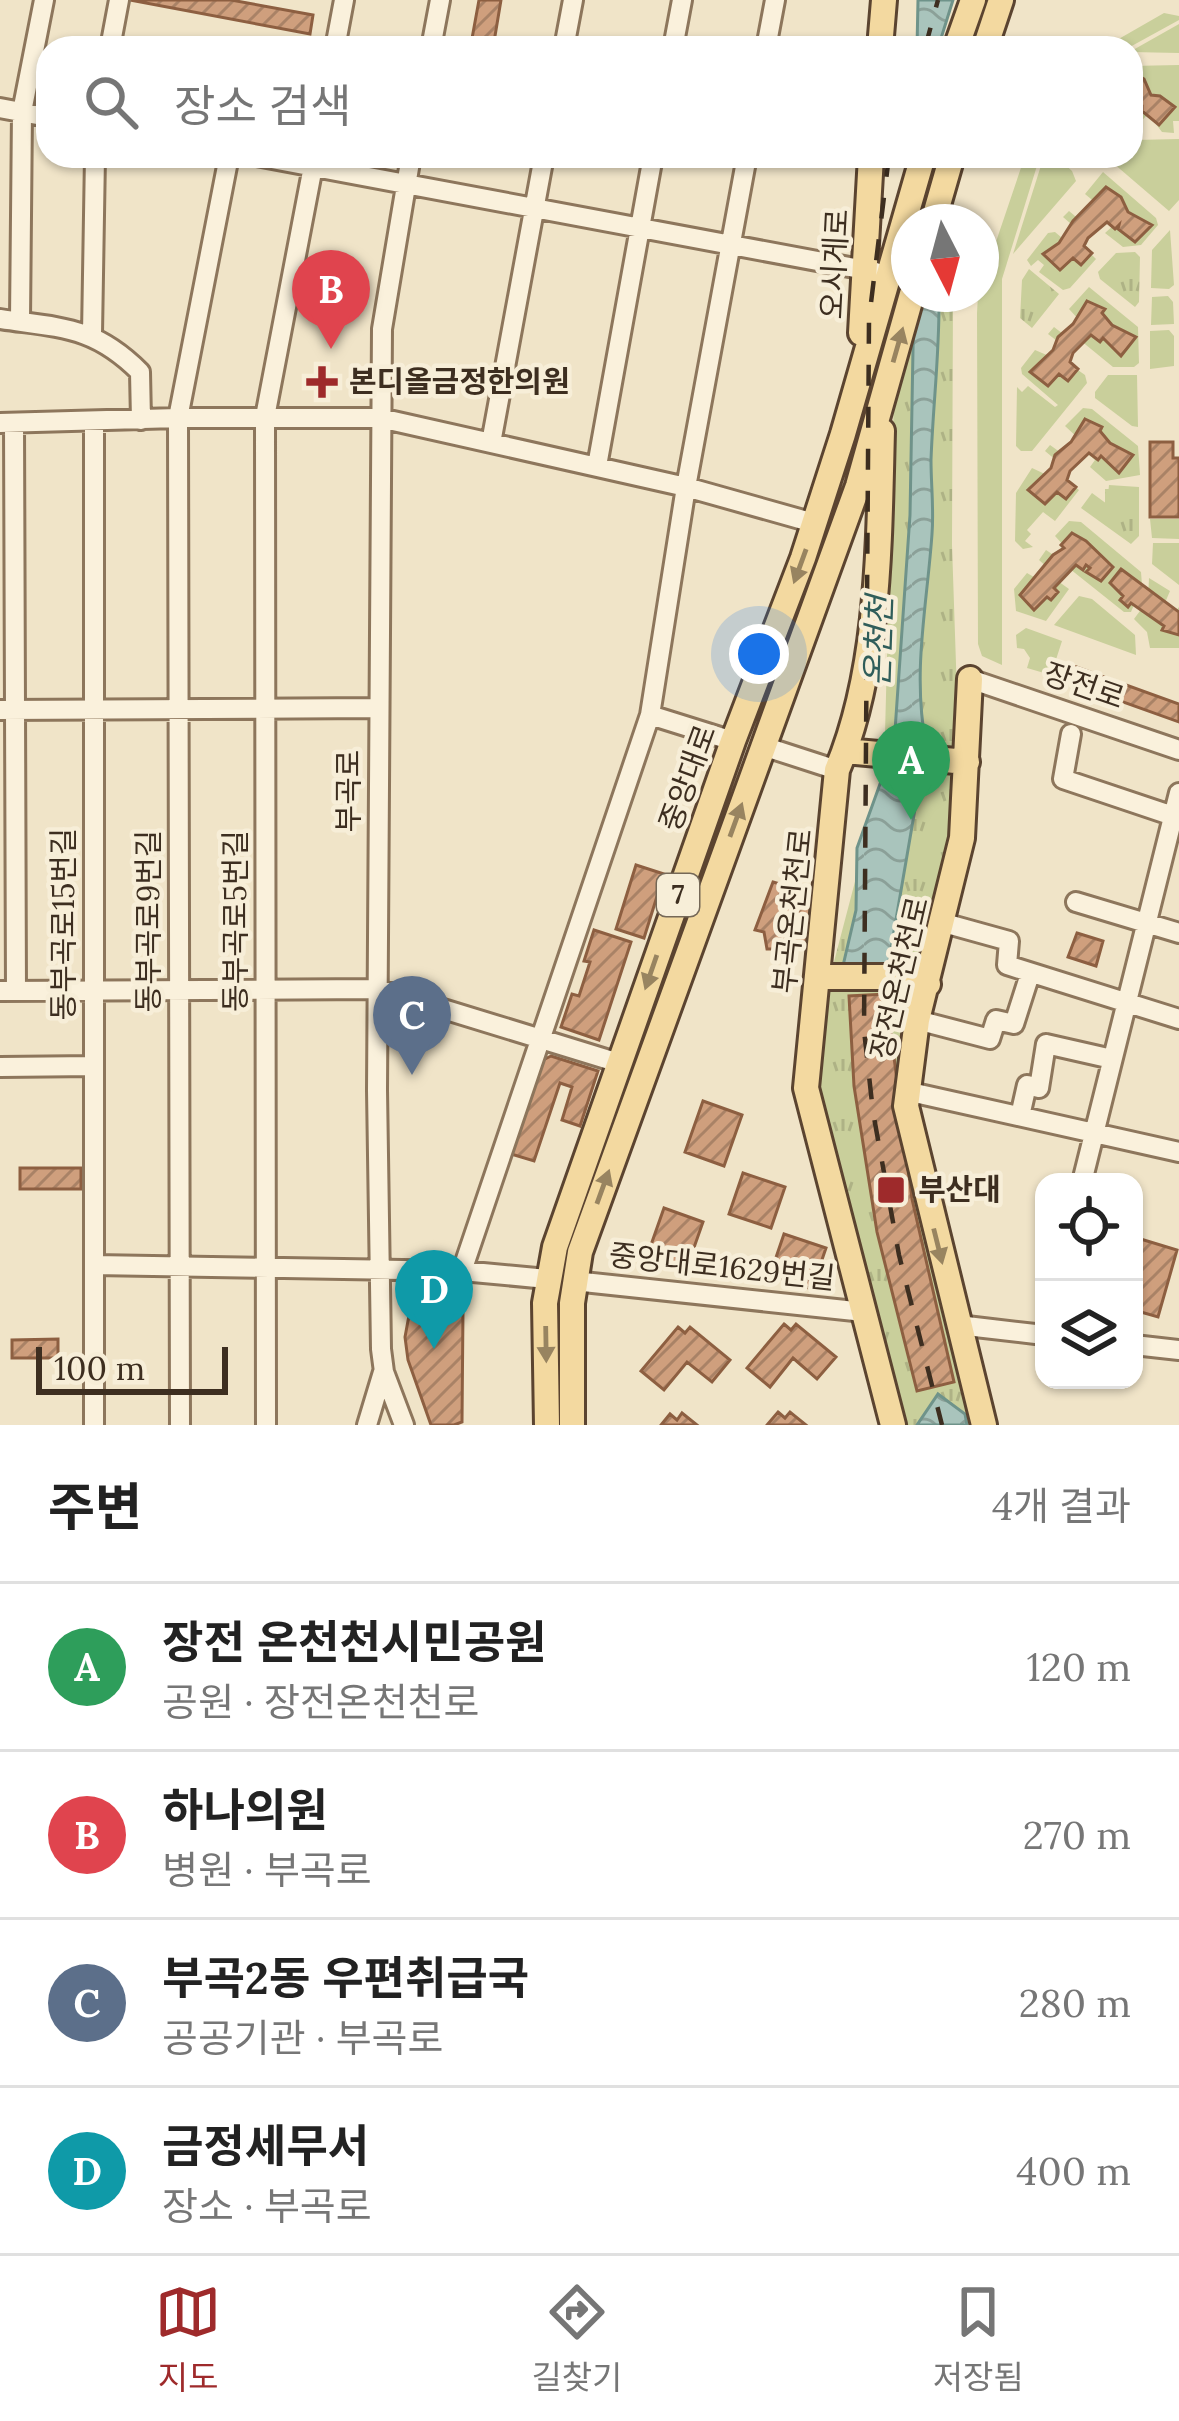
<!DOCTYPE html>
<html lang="ko">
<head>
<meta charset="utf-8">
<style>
	body { margin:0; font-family:Lora,"Noto Sans KR",serif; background:#f6f6f6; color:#222 }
	.controls { position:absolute; right:36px; bottom:36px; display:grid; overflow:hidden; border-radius:24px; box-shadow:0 3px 9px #0004 }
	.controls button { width:108px; height:108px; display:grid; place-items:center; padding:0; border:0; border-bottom:3px solid #e0e0e0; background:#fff; color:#222; font:60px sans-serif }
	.compass { position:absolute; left:891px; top:204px; width:108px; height:108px; border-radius:50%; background:#fff; box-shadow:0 3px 9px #0004; rotate:174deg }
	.scale { position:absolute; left:36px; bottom:30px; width:192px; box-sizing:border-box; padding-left:12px; border:6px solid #3d2e20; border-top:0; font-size:33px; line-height:42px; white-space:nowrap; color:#3d2e20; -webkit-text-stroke:9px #f7eed8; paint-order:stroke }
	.you { position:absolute; left:759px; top:654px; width:42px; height:42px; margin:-30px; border:9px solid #fff; border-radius:50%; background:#1a73e8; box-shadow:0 0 0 18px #1a73e833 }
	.badge { display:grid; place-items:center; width:78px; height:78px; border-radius:50%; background:#9e2a2b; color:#fff; font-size:39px; font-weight:700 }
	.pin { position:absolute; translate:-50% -99px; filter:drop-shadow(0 3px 6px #0008) }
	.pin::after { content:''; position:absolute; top:63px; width:42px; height:36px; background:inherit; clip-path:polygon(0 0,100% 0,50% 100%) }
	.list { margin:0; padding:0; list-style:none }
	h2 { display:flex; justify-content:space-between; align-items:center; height:156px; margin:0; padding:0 48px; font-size:51px }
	h2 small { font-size:39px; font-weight:400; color:#767676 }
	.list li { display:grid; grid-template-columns:78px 1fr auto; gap:36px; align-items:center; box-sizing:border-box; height:168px; padding:0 48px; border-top:3px solid #e0e0e0 }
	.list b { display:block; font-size:45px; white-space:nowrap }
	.list p { margin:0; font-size:39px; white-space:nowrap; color:#767676 }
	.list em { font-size:39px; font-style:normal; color:#767676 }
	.icon { flex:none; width:66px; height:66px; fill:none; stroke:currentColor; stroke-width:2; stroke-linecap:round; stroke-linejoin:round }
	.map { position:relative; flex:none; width:1179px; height:1425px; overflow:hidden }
	.search { position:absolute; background:#fff; box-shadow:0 3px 9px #0004; left:36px; right:36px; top:36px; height:132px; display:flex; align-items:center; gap:30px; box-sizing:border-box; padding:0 42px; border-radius:36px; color:#767676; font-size:45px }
	.sheet { height:828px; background:#fff }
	nav { display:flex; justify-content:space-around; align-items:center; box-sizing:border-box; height:168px; border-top:3px solid #e0e0e0; background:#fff; font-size:33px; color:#767676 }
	nav a { display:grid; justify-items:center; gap:6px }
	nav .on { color:#9e2a2b }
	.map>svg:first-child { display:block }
	.green { fill:#c9cf9b }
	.park { fill:url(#park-tufts) }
	.water { fill:url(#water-waves); stroke:#6f938a; stroke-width:3 }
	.building { fill:url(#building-hatch); stroke:#8d5f41; stroke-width:3 }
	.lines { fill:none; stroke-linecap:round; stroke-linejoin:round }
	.minor-casing { stroke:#8d765c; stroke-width:24 }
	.major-casing { stroke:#5b4430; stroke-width:30 }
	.minor { stroke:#faf1dc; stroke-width:18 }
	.major { stroke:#f3d9a0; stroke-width:24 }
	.rail { stroke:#3d2e20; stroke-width:4.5; stroke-dasharray:21 21; stroke-linecap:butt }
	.oneway { fill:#988460 }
	.poi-dot { fill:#9e2a2b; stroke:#f7eed8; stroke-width:4.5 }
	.labels { text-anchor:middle; stroke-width:9; stroke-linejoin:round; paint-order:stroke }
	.shield { fill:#f7eed8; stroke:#756857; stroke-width:3 }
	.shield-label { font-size:27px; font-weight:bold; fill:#3d2e20 }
	.street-label { font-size:30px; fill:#3d2e20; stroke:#f7eed8 }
	.poi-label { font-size:30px; font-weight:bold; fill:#3d2e20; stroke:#f7eed8; text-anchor:start }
	.water-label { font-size:33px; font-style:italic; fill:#2f5d5a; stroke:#f7eed8 }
</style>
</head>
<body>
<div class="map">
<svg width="1179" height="1425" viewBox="0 0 1179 1425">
	<defs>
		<pattern id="park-tufts" width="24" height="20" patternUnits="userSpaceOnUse" patternTransform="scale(3)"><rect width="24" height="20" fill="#c9cf9b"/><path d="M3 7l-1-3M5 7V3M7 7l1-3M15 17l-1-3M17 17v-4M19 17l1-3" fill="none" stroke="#aeb285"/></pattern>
		<pattern id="water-waves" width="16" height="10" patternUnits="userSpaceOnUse" patternTransform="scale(3)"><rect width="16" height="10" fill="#a9c4bc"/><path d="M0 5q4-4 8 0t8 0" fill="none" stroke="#8ba098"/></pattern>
		<pattern id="building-hatch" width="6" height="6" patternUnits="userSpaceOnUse" patternTransform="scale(3)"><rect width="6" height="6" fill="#cf9f7d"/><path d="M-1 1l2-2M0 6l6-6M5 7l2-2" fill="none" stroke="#a98266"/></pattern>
	</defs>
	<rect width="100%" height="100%" fill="#f0e4c8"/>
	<path class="green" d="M1164 13 1179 16V20L1128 48H1103Z
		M1179 24V53L1131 52 1133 50Z
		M1179 65V121H1173L1174 133 1162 132 1148 114 1134 129 1131 66Z
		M1179 139V200L1169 211 1113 163 1119 156H1131V142L1135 140Z
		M1025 156H1040L1002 279V665L982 656 978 644 977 313 978 295Z
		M1044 156H1056L1072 171 1076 181 1013 254Z
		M1103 172 1156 218 1158 225 1141 245 1123 247 1105 233 1115 224 1105 215 1080 243 1096 259 1070 288 1063 290 1039 272 1044 265 1038 260 1031 266 1027 260 1048 233 1055 232 1068 243 1078 230 1063 217 1069 211 1081 221 1097 204 1085 194Z
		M1170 230 1174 285 1169 289 1151 288 1152 250Z
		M1089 287 1138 327 1139 363 1134 367H1113L1080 340 1065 361 1085 375 1087 383 1032 451H1021L1016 446 1017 387 1022 392 1028 386 1055 407 1058 405 1022 374 1021 368 1035 350 1049 356 1061 344 1048 334 1054 327 1067 337 1081 322 1069 309Z
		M1168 296 1173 302 1174 324 1151 325 1152 297Z
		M1169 330 1174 336V366L1150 369V331Z
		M1108 375H1137L1138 427 1132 426 1095 398V392Z
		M1083 408 1092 409 1138 446 1140 475 1106 481 1090 467 1095 460 1086 452 1063 477 1079 490 1055 521 1043 512 1027 530 1031 534 1025 541 1033 547 1023 549 1015 541 1016 493 1032 468 1047 475 1057 461 1045 451 1050 445 1064 455 1079 439 1065 426Z
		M1109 485 1139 487V536L1131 544 1081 508 1092 493 1107 504Z
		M1150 519H1179V539L1152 538Z
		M1069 521 1081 522 1141 572 1142 585 1131 612H1124L1065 565 1055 579 1069 589 1046 621 1016 611 1014 589 1027 573 1039 580 1048 568 1039 560 1046 550 1058 558 1066 548 1055 536Z
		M1153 543H1179V585L1152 564Z
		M1149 578 1170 591 1164 605 1175 613 1179 607V648H1150L1147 632 1134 619 1148 600Z
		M1079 596 1092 599 1135 635 1136 655 1054 625Z
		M1026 628 1062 641 1051 675 1027 668 1030 658 1024 649 1017 648 1016 635Z"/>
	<path class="park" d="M1135 252 1140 257 1139 302 1135 307 1100 279 1098 272 1116 253Z
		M1029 269 1059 294 1032 328 1020 318 1022 280Z
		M930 294H953L952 545 957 694 949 868 916 971 905 1075 979 1425H900L815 1079 825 996 884 771 894 394Z
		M1105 489H1135V532L1131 541 1105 522Z"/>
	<path class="water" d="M918 0H953L938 48H917Z
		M914 294H939C940 350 933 404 931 460 931 485 934 509 932 534 927 606 912 672 926 745L887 972 842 970 856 910 857 848 894 745 910 515Z
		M938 1394 965 1414 967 1425H917Z"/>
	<path class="building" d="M130 0H231L313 15 310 34Z
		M479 0H501L493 48 471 44Z
		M1131 71 1144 79 1151 95 1160 96 1175 107 1159 125 1142 111V108L1138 112 1131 105Z
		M1106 187 1121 197 1128 212 1152 225 1135 242 1118 229 1119 225 1115 229 1107 222 1088 238 1084 246 1092 253 1081 265 1073 258 1060 270 1043 254 1059 243 1073 221Z
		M1087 301 1105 309 1102 313 1112 325 1136 337 1121 356 1103 338 1100 342 1091 335 1073 353 1070 362 1078 369 1068 381 1059 374 1048 386 1030 372 1053 350 1058 337 1073 324Z
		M1085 419 1102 427 1100 431 1110 443 1133 455 1119 473 1101 456 1098 460 1089 453 1070 471 1067 480 1076 487 1066 499 1057 492 1045 504 1028 490 1051 468 1055 455 1071 442Z
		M1150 442H1173V458H1179V517H1150Z
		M1072 533 1086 541 1113 567 1101 581 1086 572 1090 568 1086 565 1083 570 1076 565 1054 588 1058 592 1051 600 1047 597 1034 610 1020 595 1053 555 1064 548 1061 545Z
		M1121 569 1179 612V635L1162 630 1164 626 1131 603 1128 607 1120 600 1123 596 1110 583Z
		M1068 664 1179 704V722L1062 680Z
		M636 865 664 874 644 938 616 929Z
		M773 882 818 895 808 954 805 946 789 943 781 949H767L764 932 755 930Z
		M594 930 631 942 599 1040 561 1027 572 994 579 996 590 962 584 961Z
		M1077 933 1103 941 1096 966 1068 957Z
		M886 994 912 1199 954 1382 917 1391 877 1232 854 1086 849 996Z
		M551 1056 598 1071 580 1126 562 1120 572 1087 560 1083 534 1161 511 1154 541 1061Z
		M703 1101 742 1115 724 1166 685 1152Z
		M20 1168H81V1189H20Z
		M743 1173 785 1187 771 1228 729 1214Z
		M664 1208 703 1222 685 1273 646 1259Z
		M784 1234 826 1248 812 1289 770 1275Z
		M1134 1237 1177 1250 1158 1317 1134 1310Z
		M433 1293 434 1303 444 1302 445 1309H463L462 1422 454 1425H431L408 1360 405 1337 413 1294Z
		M784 1324 791 1330 796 1324 836 1357 817 1379 793 1358 770 1387 747 1368Z
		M678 1327 685 1333 690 1327 730 1360 712 1382 687 1362 664 1390 641 1371Z
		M58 1339V1358H12V1340Z
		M778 1412 785 1418 790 1412 806 1425H767Z
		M682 1413 697 1425H661L670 1414 677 1420Z"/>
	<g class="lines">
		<g class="minor-casing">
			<path id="minor" d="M110 48 119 0
				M335 48 344 0
				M431 48 440 0
				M564 48 573 0
				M673 48 682 0
				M766 48 775 0
				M0 108 48 117
				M256 156 876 272
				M0 319C61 328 94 326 140 372L141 420
				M20 320 22 112 44 0
				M92 334 95 156
				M94 422V1425
				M0 423 178 418H380L686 487 814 523
				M14 423 16 991
				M491 443 544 156
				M597 466 653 156
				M970 679 1179 750
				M0 710 379 708
				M650 715 733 741
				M1071 734 1063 779 1179 818
				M763 746 837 770
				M1076 902 1179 933
				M944 923 1009 941 1007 965 1179 1019
				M0 991 378 989 619 1063
				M917 1020 990 1039 996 1020 1014 1024 1030 974
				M0 1067 94 1066
				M906 1091 1179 1152
				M1020 1116 1027 1085 1039 1088 1046 1044 1112 1059
				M1082 1182 1179 793
				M94 1265 462 1271 547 1279
				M462 1271 650 715 686 487 747 156
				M574 1281 864 1312
				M958 1325 1044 1335
				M1134 1345 1179 1350
				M180 1425 178 418 229 156
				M266 1425 265 417 315 156
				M367 1425 383 1372
				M404 1425 384 1372 381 1349 377 1090 382 329 411 156"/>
		</g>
		<g class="major-casing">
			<path id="major" d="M880 48 884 0
				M956 48 973 0
				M985 48 1001 0
				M933 222 952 156
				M861 333 871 156
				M882 431C879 541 880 668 837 770L806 1088 893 1425
				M970 679 962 838 917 1020 906 1106 984 1425
				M845 751 967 762
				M817 977H906L928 984
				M547 1425 545 1303 555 1247 733 741 803 558 843 434 923 156
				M572 1425V1303L580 1252 858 486 912 294"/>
		</g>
		<use href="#minor" class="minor"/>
		<use href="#major" class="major"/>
		<path class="rail" d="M925 48 938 0
			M889 156 869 319 864 1030 873 1112 899 1255 942 1425"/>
	</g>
	<defs><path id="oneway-solid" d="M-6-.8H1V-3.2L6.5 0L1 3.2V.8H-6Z" transform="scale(3)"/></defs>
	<g class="oneway">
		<use href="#oneway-solid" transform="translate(898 345) rotate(-74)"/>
		<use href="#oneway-solid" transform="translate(800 566) rotate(110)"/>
		<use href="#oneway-solid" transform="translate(736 820) rotate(-70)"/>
		<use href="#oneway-solid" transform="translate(651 972) rotate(109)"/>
		<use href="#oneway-solid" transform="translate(603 1187) rotate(-70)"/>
		<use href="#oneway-solid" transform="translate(938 1246) rotate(76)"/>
		<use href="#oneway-solid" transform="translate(546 1344) rotate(89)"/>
	</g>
	<g class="poi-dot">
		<path d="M316 364h12v12h12v12h-12v12h-12v-12h-12v-12h12z"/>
		<rect x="876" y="1175" width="30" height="30" rx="6"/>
	</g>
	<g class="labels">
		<rect class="shield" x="657" y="874" width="42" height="42" rx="9"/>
		<g class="shield-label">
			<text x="678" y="904">7</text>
		</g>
		<g class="street-label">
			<text transform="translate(835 264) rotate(-87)" y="10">오시게로</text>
			<text transform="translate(1084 686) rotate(19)" y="10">장전로</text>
			<text transform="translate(688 778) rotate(-70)" y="10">중앙대로</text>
			<text transform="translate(349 791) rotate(-90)" y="10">부곡로</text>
			<text transform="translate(793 911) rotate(-84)" y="10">부곡온천천로</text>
			<text transform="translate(149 921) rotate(-90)" y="10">동부곡로9번길</text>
			<text transform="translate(236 921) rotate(-90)" y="10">동부곡로5번길</text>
			<text transform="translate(64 924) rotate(-90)" y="10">동부곡로15번길</text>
			<text transform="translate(900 978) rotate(-77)" y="10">장전온천천로</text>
			<text transform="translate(722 1267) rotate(6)" y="10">중앙대로1629번길</text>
		</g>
		<g class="poi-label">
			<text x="349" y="392">본디올금정한의원</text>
			<text x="918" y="1200">부산대</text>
		</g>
		<g class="water-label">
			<text transform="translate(878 641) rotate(-88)" y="12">온천천</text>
		</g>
	</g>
</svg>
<div class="controls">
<button><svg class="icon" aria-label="locate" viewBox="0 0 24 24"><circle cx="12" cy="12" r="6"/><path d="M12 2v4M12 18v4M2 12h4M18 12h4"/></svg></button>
<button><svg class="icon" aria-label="layers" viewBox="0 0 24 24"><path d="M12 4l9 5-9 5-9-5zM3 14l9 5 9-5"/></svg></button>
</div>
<svg class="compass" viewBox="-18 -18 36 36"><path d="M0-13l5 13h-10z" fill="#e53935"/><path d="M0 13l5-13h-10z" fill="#767676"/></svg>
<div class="scale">100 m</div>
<div class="you"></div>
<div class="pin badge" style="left:911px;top:820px;background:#2e9e5b">A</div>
<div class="pin badge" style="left:331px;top:349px;background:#e0444e">B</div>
<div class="pin badge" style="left:412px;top:1075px;background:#5c6f8a">C</div>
<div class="pin badge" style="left:434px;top:1349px;background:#0f9aa8">D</div>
<div class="search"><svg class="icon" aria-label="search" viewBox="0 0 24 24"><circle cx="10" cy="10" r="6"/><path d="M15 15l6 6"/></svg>장소 검색</div>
</div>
<section class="sheet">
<h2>주변<small>4개 결과</small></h2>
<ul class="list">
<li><span class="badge" style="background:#2e9e5b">A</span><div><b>장전 온천천시민공원</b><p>공원 · 장전온천천로</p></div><em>120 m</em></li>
<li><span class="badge" style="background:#e0444e">B</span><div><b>하나의원</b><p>병원 · 부곡로</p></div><em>270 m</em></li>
<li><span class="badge" style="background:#5c6f8a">C</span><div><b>부곡2동 우편취급국</b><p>공공기관 · 부곡로</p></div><em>280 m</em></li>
<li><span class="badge" style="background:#0f9aa8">D</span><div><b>금정세무서</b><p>장소 · 부곡로</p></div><em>400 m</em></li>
</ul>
</section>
<nav>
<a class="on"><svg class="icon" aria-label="map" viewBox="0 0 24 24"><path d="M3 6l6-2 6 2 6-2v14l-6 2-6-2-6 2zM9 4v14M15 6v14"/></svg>지도</a>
<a><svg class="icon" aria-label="directions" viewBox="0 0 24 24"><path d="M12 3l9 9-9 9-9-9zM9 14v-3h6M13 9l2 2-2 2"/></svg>길찾기</a>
<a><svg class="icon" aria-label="saved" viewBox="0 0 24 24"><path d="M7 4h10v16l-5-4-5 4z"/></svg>저장됨</a>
</nav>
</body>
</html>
